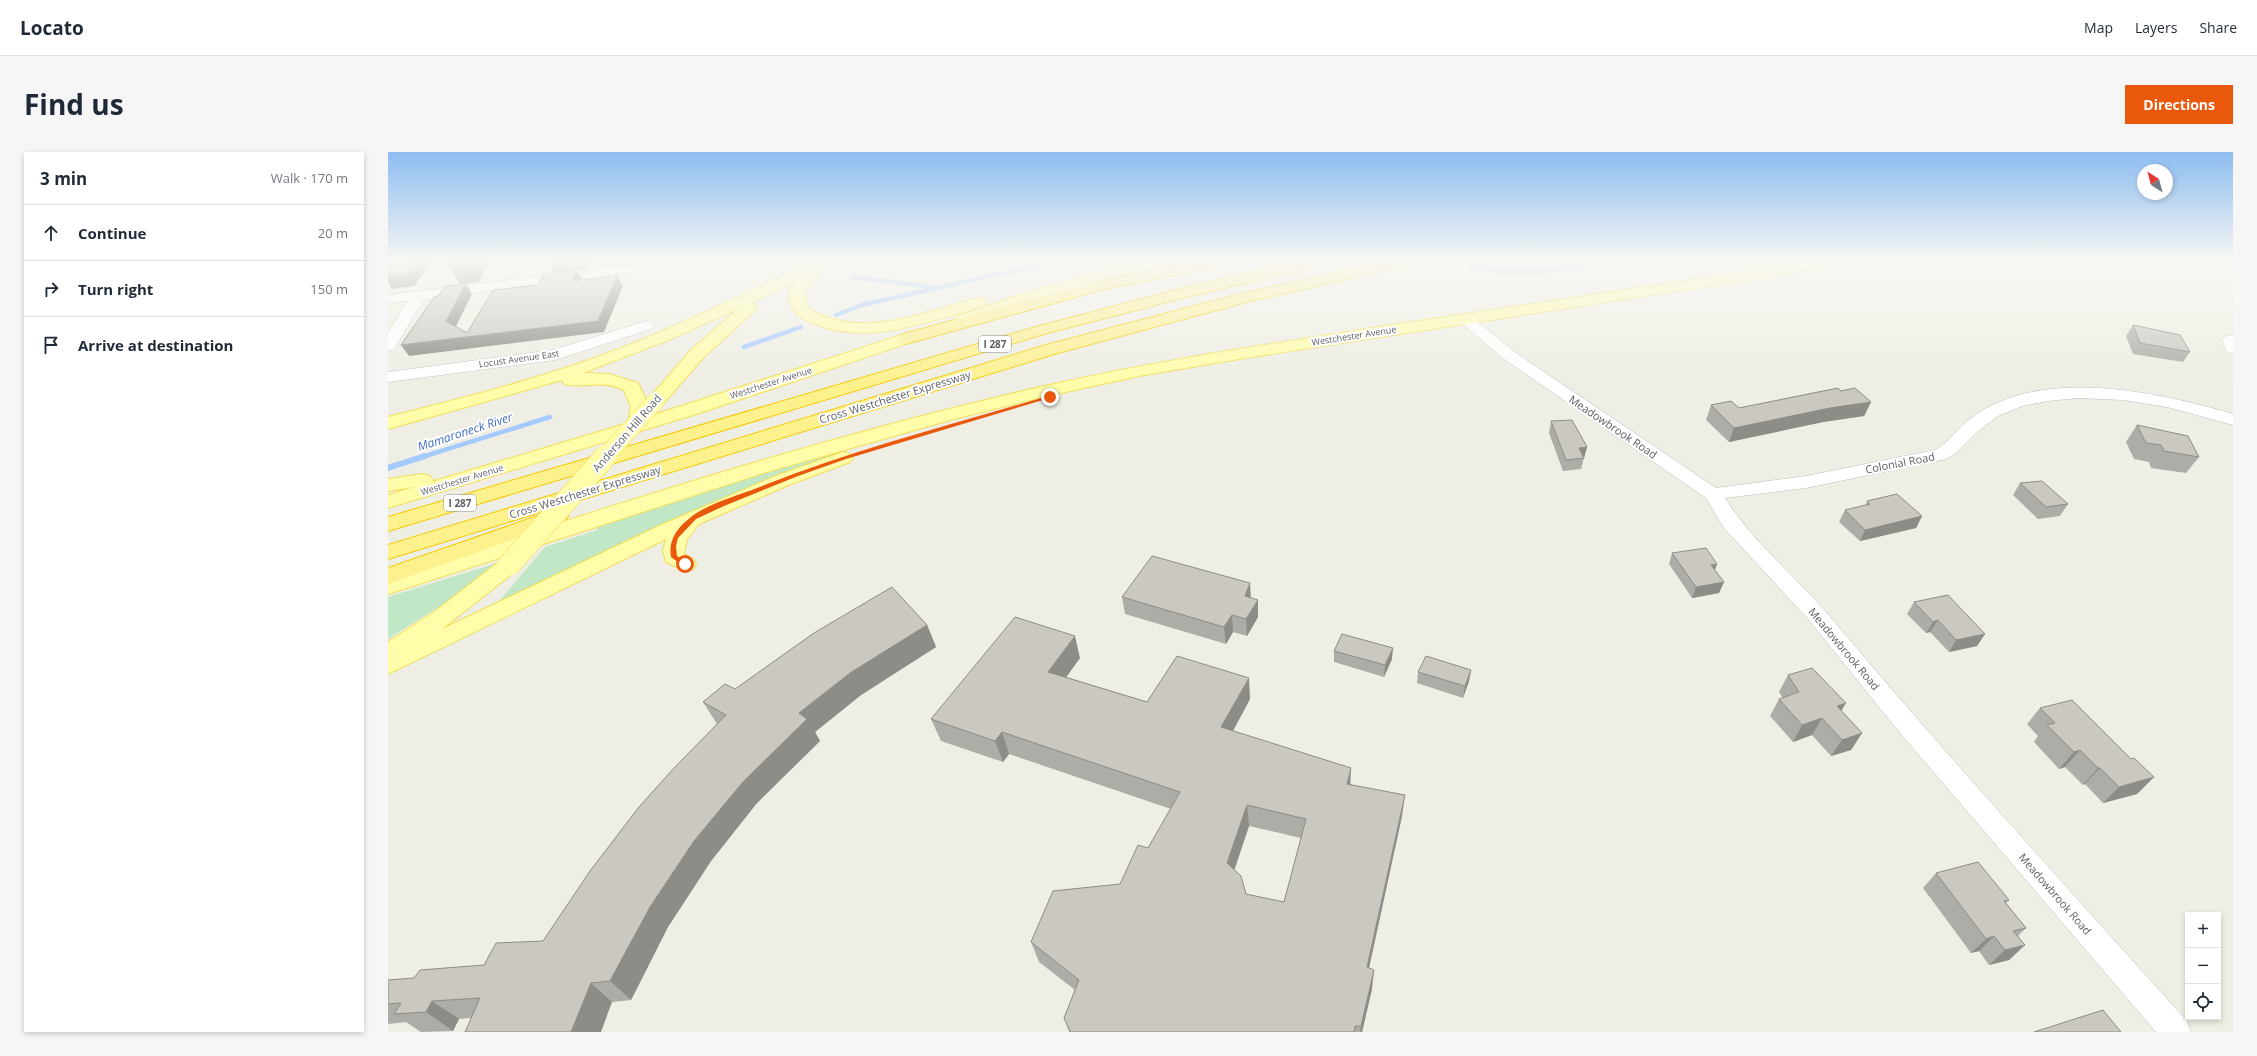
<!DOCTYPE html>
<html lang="en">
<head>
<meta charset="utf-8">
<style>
	body { margin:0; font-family:"Open Sans",sans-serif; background:#f6f6f7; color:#1f2937 }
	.controls { position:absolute; right:12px; bottom:12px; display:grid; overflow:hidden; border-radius:0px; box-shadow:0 2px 6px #0003 }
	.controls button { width:36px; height:36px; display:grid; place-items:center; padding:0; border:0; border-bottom:1px solid #e0e1e3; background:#fff; color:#1f2937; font:20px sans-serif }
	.compass { position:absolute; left:1749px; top:12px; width:36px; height:36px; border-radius:50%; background:#fff; box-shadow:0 2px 6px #0003; rotate:324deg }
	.stop { position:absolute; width:12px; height:12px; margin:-9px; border:3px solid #ea580c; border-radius:50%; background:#fff }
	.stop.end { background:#ea580c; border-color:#fff; box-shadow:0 1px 4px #0008 }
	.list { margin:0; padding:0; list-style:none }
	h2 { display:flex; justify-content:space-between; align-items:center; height:52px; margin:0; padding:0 16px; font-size:17px }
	h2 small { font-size:13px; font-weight:400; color:#747a83 }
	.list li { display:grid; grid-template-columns:26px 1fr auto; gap:12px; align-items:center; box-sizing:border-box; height:56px; padding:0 16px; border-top:1px solid #e0e1e3 }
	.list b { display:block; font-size:15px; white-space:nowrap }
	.list em { font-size:13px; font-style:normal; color:#747a83 }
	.icon { flex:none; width:22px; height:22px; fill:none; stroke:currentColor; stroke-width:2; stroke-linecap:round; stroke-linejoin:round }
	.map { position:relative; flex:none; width:1845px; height:880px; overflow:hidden; border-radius:0px }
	header { display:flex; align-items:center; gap:24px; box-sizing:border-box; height:56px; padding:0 20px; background:#fff; border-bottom:1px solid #e0e1e3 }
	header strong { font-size:19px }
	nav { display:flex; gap:22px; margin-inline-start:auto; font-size:14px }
	.intro { display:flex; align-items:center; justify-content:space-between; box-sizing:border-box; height:96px; padding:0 24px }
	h1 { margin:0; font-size:28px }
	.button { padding:10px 18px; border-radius:0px; background:#ea580c; color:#fff; font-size:14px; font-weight:700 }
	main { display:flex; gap:24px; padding:0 24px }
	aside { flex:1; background:#fff; border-radius:0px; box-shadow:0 2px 6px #0003 }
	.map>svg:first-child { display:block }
	.green { fill:#c1e7c6 }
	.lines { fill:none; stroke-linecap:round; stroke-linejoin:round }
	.stream-far1 { stroke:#a4caff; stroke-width:4.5 }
	.stream { stroke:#a4caff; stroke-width:6 }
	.minor-casing { stroke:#bcbdc3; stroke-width:1 }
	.major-casing { stroke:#f2dd5a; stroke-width:2 }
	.highway-casing { stroke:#f3ca00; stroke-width:2 }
	.minor { fill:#fff; fill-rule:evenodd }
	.major { fill:#fffda9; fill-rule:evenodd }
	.highway { fill:#fdf18d; fill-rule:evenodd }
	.major-bridge-far1-casing { stroke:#f2dd5a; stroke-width:18; stroke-linecap:butt }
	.major-bridge-casing { stroke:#f2dd5a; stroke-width:23; stroke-linecap:butt }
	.major-bridge-far1 { stroke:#fffda9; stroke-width:17 }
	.major-bridge { stroke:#fffda9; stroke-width:22 }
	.wall { fill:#aeaca6; fill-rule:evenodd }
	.shaded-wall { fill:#8d8c87 }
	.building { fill:#cac8c1; stroke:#8d8c87; fill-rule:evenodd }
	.route { fill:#ea580c }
	.labels { text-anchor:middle; stroke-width:4; stroke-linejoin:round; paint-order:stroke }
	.far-street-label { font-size:9px; fill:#5c5f65; stroke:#fff }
	.shield { fill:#fff; stroke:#8d8f93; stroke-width:1 }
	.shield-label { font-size:10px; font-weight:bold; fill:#5c5f65 }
	.street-label { font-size:11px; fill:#5c5f65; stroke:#fff }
	.water-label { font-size:12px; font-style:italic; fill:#4571c4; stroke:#fff }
</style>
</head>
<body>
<header>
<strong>Locato</strong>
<nav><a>Map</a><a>Layers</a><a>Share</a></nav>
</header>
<div class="intro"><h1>Find us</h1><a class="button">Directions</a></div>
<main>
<aside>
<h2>3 min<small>Walk · 170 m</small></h2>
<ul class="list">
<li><svg class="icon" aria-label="ahead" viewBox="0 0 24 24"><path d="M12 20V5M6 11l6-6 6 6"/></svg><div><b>Continue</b></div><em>20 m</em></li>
<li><svg class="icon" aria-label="right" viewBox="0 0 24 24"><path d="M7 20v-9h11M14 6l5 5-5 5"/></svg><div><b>Turn right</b></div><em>150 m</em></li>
<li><svg class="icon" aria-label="arrive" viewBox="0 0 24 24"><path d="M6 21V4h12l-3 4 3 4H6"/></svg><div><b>Arrive at destination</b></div></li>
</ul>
</aside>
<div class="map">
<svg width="1845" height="880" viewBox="0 0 1845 880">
	<rect width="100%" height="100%" fill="#efeee4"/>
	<path class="green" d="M456 298V301L105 456 157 395 209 378 208 375 341 332Z
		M109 411 68 444 0 487V445Z"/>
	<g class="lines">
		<path class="stream-far1" d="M1082 114C1130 125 1175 118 1222 109
			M464 125 544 135
			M448 163 474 153 667 109
			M356 195 413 175
			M34 305 162 265"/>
		<path class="stream" d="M0 316 37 304"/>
		<g class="minor-casing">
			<path id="minor" d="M239 113 246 117 244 120 36 147 6 197 0 199V181L20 149 0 151V143Z
				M1077 162 1082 164 1128 201 1328 336 1418 324 1547 298C1557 293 1564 284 1572 276 1582 266 1595 257 1609 251 1677 220 1777 242 1845 262V273L1779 255 1735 248 1690 246 1660 249 1634 254 1610 264 1590 279 1568 301 1558 307 1418 336 1337 346C1366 392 1410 426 1444 467 1559 604 1679 736 1799 869L1803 880H1768L1508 576 1421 468 1336 376 1318 346 1116 207 1072 170 1069 167 1072 164Z
				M258 169 263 171 266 174 263 177 167 208 0 230V220L165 198Z
				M1842 183 1845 184V202L1839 200 1834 188 1836 185Z"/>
		</g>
		<g class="major-casing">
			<path id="major" d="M426 109H445L434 116 433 121 417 136 418 152C422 159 429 162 436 164 485 184 542 158 590 146L596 148 598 151 596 154C543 169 482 194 427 172 417 168 409 164 404 154 399 146 400 136 407 129L363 151 369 155 367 158 315 206 274 253H262L259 249 303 198 350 157 278 189 195 221 221 222 250 231 261 255 259 265 532 177H544L546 180 544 183 315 260 0 356V343L26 335 0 339V327L35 322 42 324 45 328 43 330 240 271 243 255 236 238C212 227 197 237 176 232L174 228 0 277V265C71 247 143 229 212 204 286 177 355 142 426 109Z
				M749 109H773L771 112 650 147 581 170H569L567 167 569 164 638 141Z
				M1427 109H1463L1456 113 851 207 751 224 655 245 566 267 379 320 0 442V426C217 356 434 284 657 234 767 209 878 193 990 175 1136 153 1281 132 1427 109Z
				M455 300 462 302 465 306 462 310 403 332 311 372 299 387 296 402 305 407 308 412 305 417 297 419 278 410 275 399 278 387 0 522V490L46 460 113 408 121 406 129 408 132 413 129 418 54 477 275 372 390 323Z"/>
		</g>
		<g class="highway-casing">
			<path id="highway" d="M810 109H845L838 113 717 137 518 192 512 191 510 187 512 183 671 139Z
				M913 109H940L938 112 799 145 656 182 0 379V365L644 176 796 136Z
				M1000 109H1027L1025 112 859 150 670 201 0 407V393L658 193 856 141Z
				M170 357 177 359 180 364 177 369 0 432V416Z"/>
		</g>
		<use href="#minor" class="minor"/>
		<use href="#major" class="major"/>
		<use href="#highway" class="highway"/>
		<g class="major-bridge-far1-casing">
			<path id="major-bridge-far1" d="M217 305 268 249"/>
		</g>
		<g class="major-bridge-casing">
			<path id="major-bridge" d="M121 413 218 304"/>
		</g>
		<use href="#major-bridge-far1" class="major-bridge-far1"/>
		<use href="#major-bridge" class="major-bridge"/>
	</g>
	<path class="wall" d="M1745 173 1802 200 1795 210 1745 202 1738 184Z
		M1453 239 1483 250 1476 264 1435 270 1341 290 1318 268 1323 253 1351 256Z
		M1163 269 1199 295 1193 317 1175 319 1161 281Z
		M1749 273 1811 305 1798 321 1763 316 1761 310 1746 307 1738 290Z
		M1632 331 1680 352 1672 364 1650 367 1625 343Z
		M1479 349 1534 364 1528 376 1472 389 1451 370 1457 358 1477 354Z
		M1284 401 1329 412 1327 418 1336 430 1331 441 1304 446 1281 412Z
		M734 445 863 446 870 465 859 484 845 480 838 492 737 462Z
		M1526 450 1597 482 1589 494 1561 500 1542 480 1538 481 1519 462Z
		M539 473 548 495 473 543 427 580 432 589 369 651 323 709 280 775 243 848 83 866 71 867 65 879 33 880 18 870 0 872V828L26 826 96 813 155 789 329 572 315 550 347 537Z
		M946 499 1004 507 996 525 946 510Z
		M692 506 678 525 759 550 862 547 845 579 962 632 1014 664 981 816 984 837 974 880H681V879L676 866 687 838 651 810 643 790 732 732 760 696 783 657 621 602 615 610 553 589 543 567ZM861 674 913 686 896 750 858 742 846 718Z
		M1083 518 1081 529 1075 546 1029 531 1030 520Z
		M1400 523 1453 559 1474 581 1463 598 1443 604 1424 583 1405 590 1382 564 1391 547 1395 546 1391 540Z
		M1652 556 1743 607 1766 625 1749 642 1715 651 1697 632 1695 633 1677 615 1671 617 1646 590 1650 584 1639 572Z
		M1548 721 1621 748 1618 751 1638 776 1630 784 1637 793 1621 808 1601 813 1591 799 1583 801 1535 736Z"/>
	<path class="shaded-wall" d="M27 109H45L26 134 4 137 0 130V115Z
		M57 109H101L91 130 72 132Z
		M160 109H203L200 116 189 118 195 128 190 139 166 121Z
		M229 124 235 134 216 180 21 204 13 193 210 169Z
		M78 132 84 142 65 180 58 169Z
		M1483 250 1476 264 1435 270 1341 290 1346 276 1442 256Z
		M1199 295 1196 306 1188 307 1191 296Z
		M1534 364 1528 376 1472 389 1477 378Z
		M1329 412 1325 423 1323 413Z
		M1336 430 1331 441 1304 446 1308 435Z
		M862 431 863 448 857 444Z
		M870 448V465L859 484 858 467Z
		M844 463 845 480 838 492 836 475Z
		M1550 468 1542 480 1538 481 1545 470Z
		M539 473 548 495 473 543 427 580 432 589 369 651 323 709 280 775 243 848 222 829 262 755 306 689 411 561 462 521Z
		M1597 482 1589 494 1561 500 1568 488Z
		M687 484 692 506 666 542 660 520Z
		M1005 496 1004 507 996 525 997 513Z
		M1083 518 1081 529 1075 546 1077 534Z
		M861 526 862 547 835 597 833 575Z
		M1458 551 1448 568 1449 554Z
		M1434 566 1424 583 1405 590 1414 573Z
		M614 580 621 602 615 610 607 589Z
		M1474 581 1463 598 1443 604 1454 588Z
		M1692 598 1677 615 1671 617 1686 600Z
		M963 616 962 638 959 632Z
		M1710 616H1712L1697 632 1695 633Z
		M1766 625 1749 642 1715 651 1731 635Z
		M1017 643 1014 664 977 834 979 815Z
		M859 653 861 674 842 731 839 711Z
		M1606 784 1591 799 1583 801 1598 787Z
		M1637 793 1621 808 1601 813 1617 798Z
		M986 818 984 837 974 880H972L973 874Z
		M203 831 224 850 213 880H183Z
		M44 849 71 867 65 879 38 860Z"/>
	<path class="building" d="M0 109H27L17 122 0 124V119L3 115H0Z
		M189 118 184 129 229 124 210 169 13 193 46 145 50 144 57 134 78 132 58 169 79 181 105 138 150 133 155 122Z
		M1745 173 1792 183 1802 200 1752 191Z
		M1450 236 1453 239 1467 236 1483 250 1442 256 1346 276 1323 253 1343 249 1351 256Z
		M1184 268 1199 295 1191 296 1196 306 1178 308 1163 269Z
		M1749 273 1800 284 1811 305 1776 299 1773 293 1758 291Z
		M1654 329 1680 352 1658 355 1632 331Z
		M1509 342 1534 364 1477 378 1457 358 1482 352 1479 349Z
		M1318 396 1329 412 1323 413 1336 430 1308 435 1284 401Z
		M764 404 862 431 857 444 870 448 858 467 844 463 836 475 734 445Z
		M504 435 539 473 462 521 411 561 419 567 355 630 306 689 262 755 222 829 203 831 183 880H77L92 846 44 849 38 860 6 862 13 851 0 852V828L26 826 32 818 96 813 108 791 155 789 202 719 251 655 286 616 338 563 315 550 337 532 347 537 426 481Z
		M1560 443 1597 482 1568 488 1550 468 1545 470 1526 450Z
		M627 465 687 484 660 520 759 550 789 504 861 526 833 575 963 616 959 632 1017 643 979 815 986 818 973 874H967L966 880H681L682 879 676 866 691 828 643 790 665 739 732 732 750 693 760 696 792 640 614 580 607 589 543 567ZM859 653 918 667 896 750 858 742 853 724 839 711Z
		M954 482 1005 496 997 513 946 499Z
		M1038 504 1083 518 1077 534 1030 520Z
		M1424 516 1458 551 1449 554 1474 581 1454 588 1434 566 1414 573 1391 547 1411 540 1400 523Z
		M1684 548 1743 607 1746 606 1766 625 1731 635 1712 616H1710L1692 598 1686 600 1659 573 1667 571 1652 556Z
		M1590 710 1621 748 1616 749 1638 776 1625 779 1637 793 1617 798 1606 784 1598 787 1548 721Z
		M1715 858 1733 880H1646Z"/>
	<linearGradient id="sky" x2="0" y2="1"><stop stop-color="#8dbdf1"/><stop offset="0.47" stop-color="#f8f7f3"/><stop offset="1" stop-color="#f8f7f3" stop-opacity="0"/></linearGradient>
	<rect width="1845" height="232" fill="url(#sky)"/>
	<path class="route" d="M660 244 665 245 458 307 410 324 336 354 308 367 290 386 288 394 289 404 299 411V414H295L283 405C280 388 289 376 303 365 317 353 351 343 369 336 464 298 563 273 660 244Z"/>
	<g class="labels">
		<g class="far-street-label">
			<text transform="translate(966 184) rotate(-9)" y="3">Westchester Avenue</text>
			<text transform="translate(131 207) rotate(-8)" y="3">Locust Avenue East</text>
			<text transform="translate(383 231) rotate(-18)" y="3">Westchester Avenue</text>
			<text transform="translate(74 328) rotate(-17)" y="3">Westchester Avenue</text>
		</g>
		<g class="shield">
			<rect x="591" y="184" width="32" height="16" rx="3"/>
			<rect x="56" y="343" width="32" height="16" rx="3"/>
		</g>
		<g class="shield-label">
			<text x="607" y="196">I 287</text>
			<text x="72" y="355">I 287</text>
		</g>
		<g class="street-label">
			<text transform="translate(507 245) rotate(-17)" y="4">Cross Westchester Expressway</text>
			<text transform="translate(1225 275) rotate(34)" y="4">Meadowbrook Road</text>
			<text transform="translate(239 281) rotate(-49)" y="4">Anderson Hill Road</text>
			<text transform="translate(1512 311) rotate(-11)" y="4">Colonial Road</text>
			<text transform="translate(197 340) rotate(-17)" y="4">Cross Westchester Expressway</text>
			<text transform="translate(1456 497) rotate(50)" y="4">Meadowbrook Road</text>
			<text transform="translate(1667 742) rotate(49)" y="4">Meadowbrook Road</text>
		</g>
		<g class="water-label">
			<text transform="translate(77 280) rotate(-18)" y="4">Mamaroneck River</text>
		</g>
	</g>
</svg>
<div class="controls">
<button>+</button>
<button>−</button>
<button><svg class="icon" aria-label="locate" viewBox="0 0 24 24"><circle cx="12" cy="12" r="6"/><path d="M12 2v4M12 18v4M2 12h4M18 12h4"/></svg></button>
</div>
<svg class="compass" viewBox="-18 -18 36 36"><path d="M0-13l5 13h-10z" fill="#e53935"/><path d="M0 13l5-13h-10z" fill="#747a83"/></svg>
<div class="stop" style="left:297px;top:412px"></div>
<div class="stop end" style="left:662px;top:245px"></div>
</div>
</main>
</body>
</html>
